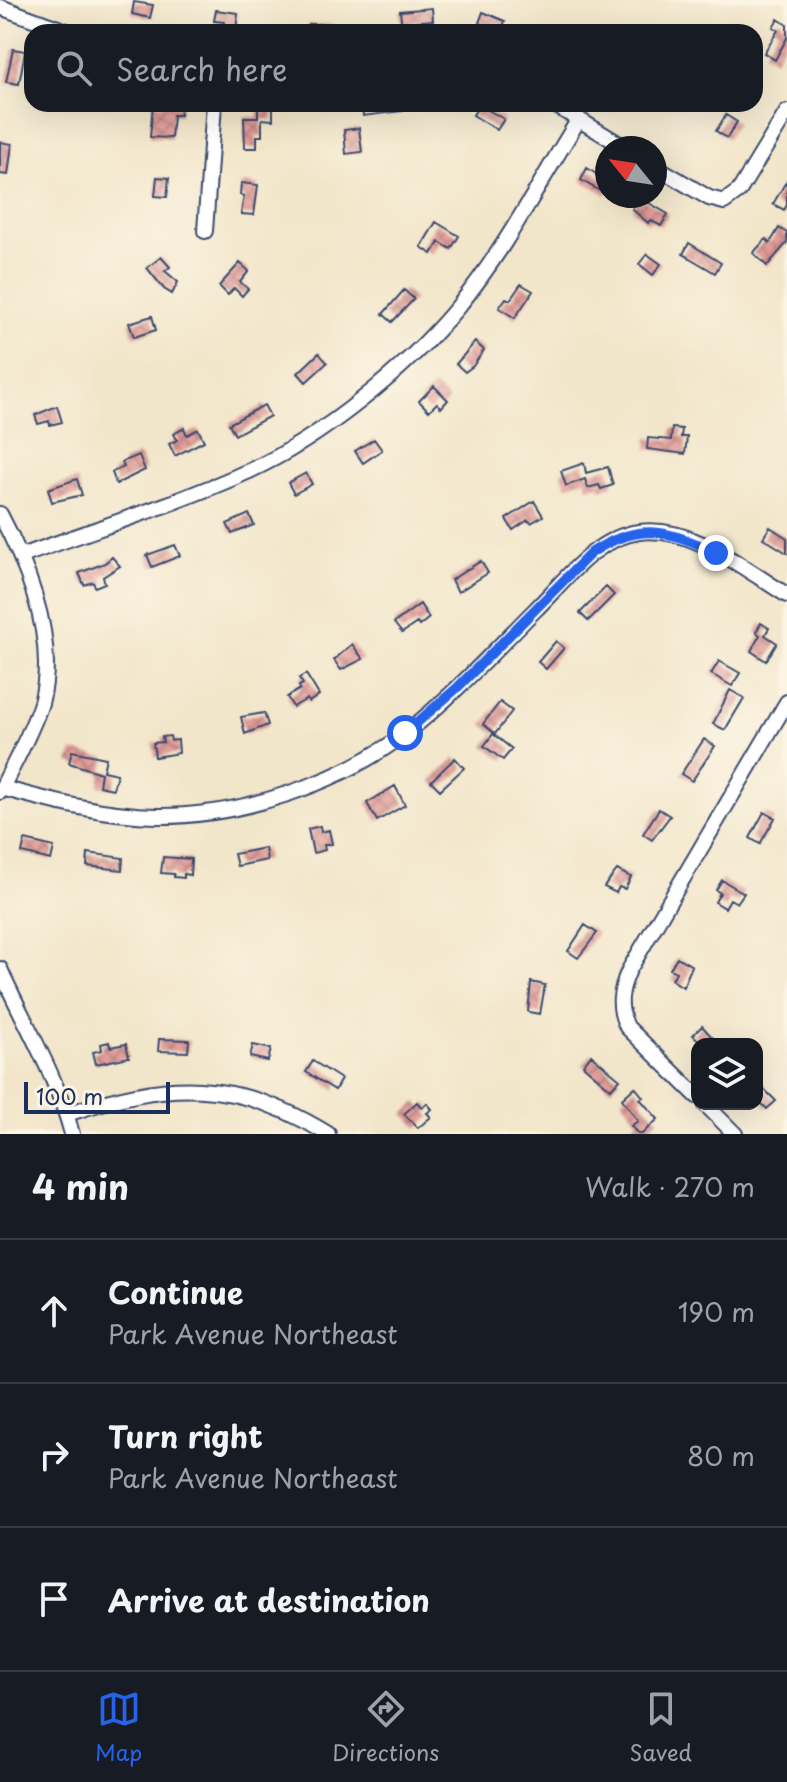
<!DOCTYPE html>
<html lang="en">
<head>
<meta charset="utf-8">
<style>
	body { margin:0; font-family:"Playpen Sans",sans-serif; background:#20242c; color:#f1f3f6 }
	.controls { position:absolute; right:24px; bottom:24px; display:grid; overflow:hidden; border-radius:16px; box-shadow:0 8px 32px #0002 }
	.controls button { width:72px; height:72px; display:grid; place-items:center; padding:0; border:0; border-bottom:2px solid #363941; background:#171b24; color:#f1f3f6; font:40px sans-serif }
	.compass { position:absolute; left:595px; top:136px; width:72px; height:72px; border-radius:50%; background:#171b24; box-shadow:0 8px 32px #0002; rotate:300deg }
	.scale { position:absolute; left:24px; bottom:20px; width:146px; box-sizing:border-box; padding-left:8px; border:4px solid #1b2f5e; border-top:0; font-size:22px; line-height:28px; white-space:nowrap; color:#1b2f5e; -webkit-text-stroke:6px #fcf5e5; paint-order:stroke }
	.stop { position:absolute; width:24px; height:24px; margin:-18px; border:6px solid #2563eb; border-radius:50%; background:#fff }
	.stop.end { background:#2563eb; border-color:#fff; box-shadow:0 2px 8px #0008 }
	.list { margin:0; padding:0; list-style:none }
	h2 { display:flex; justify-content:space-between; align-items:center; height:104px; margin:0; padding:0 32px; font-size:34px }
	h2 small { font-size:26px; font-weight:400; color:#9ea1a6 }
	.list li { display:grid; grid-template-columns:52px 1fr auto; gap:24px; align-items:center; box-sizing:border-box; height:144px; padding:0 32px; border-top:2px solid #363941 }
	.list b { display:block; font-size:30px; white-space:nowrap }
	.list p { margin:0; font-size:26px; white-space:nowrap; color:#9ea1a6 }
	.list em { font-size:26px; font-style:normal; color:#9ea1a6 }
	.icon { flex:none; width:44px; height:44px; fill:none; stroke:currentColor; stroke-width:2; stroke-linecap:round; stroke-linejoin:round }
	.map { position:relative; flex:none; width:787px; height:1134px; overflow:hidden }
	.search { position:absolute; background:#171b24; box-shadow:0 8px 32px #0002; left:24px; right:24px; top:24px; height:88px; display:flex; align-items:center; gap:20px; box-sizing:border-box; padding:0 28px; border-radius:24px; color:#9ea1a6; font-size:30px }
	.sheet { height:536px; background:#171b24 }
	nav { display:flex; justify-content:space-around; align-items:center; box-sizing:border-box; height:112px; border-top:2px solid #363941; background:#171b24; font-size:22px; color:#9ea1a6 }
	nav a { display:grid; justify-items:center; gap:4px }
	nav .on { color:#2563eb }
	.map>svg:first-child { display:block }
	.building { fill:url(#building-cross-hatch) }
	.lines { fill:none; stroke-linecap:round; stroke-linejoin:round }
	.minor-casing { stroke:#3b4a6e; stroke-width:18 }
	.minor { stroke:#fff; stroke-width:14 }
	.route { stroke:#2563eb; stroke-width:10 }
</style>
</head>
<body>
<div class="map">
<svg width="787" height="1134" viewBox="0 0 787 1134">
	<defs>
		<pattern id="building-cross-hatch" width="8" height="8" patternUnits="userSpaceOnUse" patternTransform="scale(2)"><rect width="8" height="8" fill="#e29c98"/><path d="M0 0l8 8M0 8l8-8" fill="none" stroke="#b6807f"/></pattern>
	</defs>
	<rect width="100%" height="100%" fill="#fcf5e5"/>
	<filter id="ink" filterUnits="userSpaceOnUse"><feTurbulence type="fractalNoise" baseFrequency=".0125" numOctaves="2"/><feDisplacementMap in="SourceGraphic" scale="16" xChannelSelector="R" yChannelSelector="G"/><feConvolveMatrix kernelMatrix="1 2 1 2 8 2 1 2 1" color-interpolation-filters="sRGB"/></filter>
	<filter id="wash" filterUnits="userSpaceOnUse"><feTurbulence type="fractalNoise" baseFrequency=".006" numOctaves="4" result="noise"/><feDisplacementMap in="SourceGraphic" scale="32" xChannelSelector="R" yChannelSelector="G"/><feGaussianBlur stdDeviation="1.8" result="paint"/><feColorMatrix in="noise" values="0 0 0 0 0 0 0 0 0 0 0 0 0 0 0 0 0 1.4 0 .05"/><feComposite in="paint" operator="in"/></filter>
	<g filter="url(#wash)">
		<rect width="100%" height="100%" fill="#f2e6ca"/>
		<g id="blocks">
			<path class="building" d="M134 2 153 5 150 18 132 14Z
				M432 8 433 20 412 22 413 27 402 28 400 11Z
				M216 10 238 13 236 31 223 29 224 22 214 21Z
				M483 12 505 21 501 32H487L489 27 479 23Z
				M778 19 787 25V38L775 60 764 53 778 30 773 27Z
				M308 24H335V32H308Z
				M13 49 25 51 19 84 6 82Z
				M153 104H181L180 115H173L171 138 150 137Z
				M402 104 403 111 363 116 362 105Z
				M479 105 504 119 497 130 473 115Z
				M258 107H273V120L262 119V136H257V148H245L244 117H258Z
				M726 115 737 122 727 138 716 131Z
				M359 128 362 152 346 154 344 130Z
				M0 142 12 144 8 175 0 174Z
				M587 168 607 181V195L581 180Z
				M157 177 169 178 167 197 155 196Z
				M787 180V205L784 210 773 204Z
				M241 183 258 185 254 215 241 214 244 196 240 195Z
				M639 197 668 214 661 226 650 220 648 223 632 209Z
				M436 222 459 236 451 249 439 242 432 254 421 247Z
				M779 228 787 233V243L767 266 753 253 766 239 770 243Z
				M689 243 721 263 715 273 683 254Z
				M647 254 661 264 653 275 639 264Z
				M161 257 170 267 165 271 178 282 172 294 164 289 147 268Z
				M240 263 249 271 240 282 248 289 242 296 234 288 228 295 219 286Z
				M521 284 533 291 515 318 499 308 506 298 510 300Z
				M404 290 414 299 392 322 383 314Z
				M152 316 156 330 134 337 129 323Z
				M475 342 484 350 473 366 465 372 456 364Z
				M319 353 327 363 306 382 298 373Z
				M434 386 448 400 441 408 437 403 429 411 419 401Z
				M264 405 270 416 235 435 229 424Z
				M57 406 62 422 50 425 49 421 38 424 35 415Z
				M184 428 187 435 198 429 204 441 175 456 169 444 177 440 174 434Z
				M672 428 682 429 681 437H687L685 454 647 449 648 438 671 440Z
				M374 439 382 450 363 463 355 451Z
				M139 455 145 470 116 484 112 472 124 467 122 462Z
				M584 463 586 473 608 467 613 485 601 489 599 485 588 488 585 479 566 486 561 471Z
				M306 473 312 484 294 494 288 483Z
				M77 479 82 495 52 502 48 489Z
				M534 501 543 516 531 523 528 520 513 530 506 519Z
				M249 514 254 525 232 534 227 524Z
				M770 527 787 538V553L763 538Z
				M175 545 180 556 152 567 147 555Z
				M112 557 120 566 103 577 105 583 95 587 93 582 84 585 79 573 105 563Z
				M481 561 488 573 458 592 451 580Z
				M606 587 614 595 588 621 580 613Z
				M420 604 429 618 419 626 417 623 402 633 394 623Z
				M761 623 769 628 765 635 777 643 766 661 751 651 760 635 756 632Z
				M556 641 564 648 546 669 538 662Z
				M352 644 363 659 341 670 334 660Z
				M719 661 740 673 732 686 711 674Z
				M306 674 319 695 309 702 307 699 293 707 287 697 300 689 299 686 303 684 299 678Z
				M730 690 744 698 725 730 713 724Z
				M500 702 512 711 495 734 483 724Z
				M264 713 268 725 245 734 241 717Z
				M493 734 512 749 503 760 484 746Z
				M170 736 171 741 178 740 179 753 155 757 153 743 163 742 162 737Z
				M704 739 715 746 692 781 681 774Z
				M72 751 106 758 103 771 117 774 113 789 99 786 101 773 69 763Z
				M455 758 464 768 440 790 431 781Z
				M395 786 405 805 377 821 367 803Z
				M659 809 670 816 652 840 643 834Z
				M764 812 775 818 760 844 750 838Z
				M320 826 321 832 329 830 332 844 324 845 325 850 313 853 308 829Z
				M25 840 54 847 51 860 22 853Z
				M265 848 267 860 237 866 234 854Z
				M88 853 123 858 122 870 87 866Z
				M163 857 191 859 190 875 184 874V878L174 877V874L161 873Z
				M617 870 631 877 625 889 619 887 616 893 604 887Z
				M722 880 744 893 737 903 730 899 725 908 715 902 720 893 716 890Z
				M585 925 597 933 578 958 568 951Z
				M677 957 692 966 683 987 672 980 676 972 670 969Z
				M531 982 545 985 540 1014 528 1012Z
				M702 1026 711 1036 719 1044H703L693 1035Z
				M159 1039 189 1040 188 1052 158 1051Z
				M109 1042 110 1047 126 1044 129 1057 96 1064 93 1052 102 1050 101 1044Z
				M253 1045 271 1049 268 1061 250 1057Z
				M591 1055 620 1079 611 1089 583 1065Z
				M313 1061 341 1079 335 1090 306 1072Z
				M757 1082 776 1101 767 1109 757 1099Z
				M635 1087 643 1097 640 1099 658 1119 642 1134H638L631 1126 638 1121 622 1099Z
				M417 1102 422 1108 427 1103 432 1109 427 1113 431 1117 418 1128 404 1114Z"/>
		</g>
	</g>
	<g filter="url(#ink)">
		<use href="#blocks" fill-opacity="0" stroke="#3b4a6e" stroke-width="2"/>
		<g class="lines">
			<g class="minor-casing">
				<path id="minor" d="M0 7 69 32
					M553 104 626 148
					M655 166 709 198 724 202 739 191 787 112
					M205 231 214 104
					M0 514C28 567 58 641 41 703 31 734 14 763 0 792
					M22 556C97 528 176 504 249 471 322 438 406 369 457 308 503 253 541 180 579 119
					M2 788C53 802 104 815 157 816 240 817 342 783 407 732 453 696 493 652 534 611 565 581 594 538 639 532 692 525 744 569 787 595
					M0 969C24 1023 57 1076 72 1134
					M697 1096 627 1027C617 1007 620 990 629 970L787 702
					M705 1104 735 1134
					M67 1114C166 1080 236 1077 328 1134"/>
			</g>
			<use href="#minor" class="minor"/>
		</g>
	</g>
	<g class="lines" filter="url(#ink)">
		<path class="route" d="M405 733 457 688 591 553C637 522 670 529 716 553"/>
	</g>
</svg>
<div class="controls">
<button><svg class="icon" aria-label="layers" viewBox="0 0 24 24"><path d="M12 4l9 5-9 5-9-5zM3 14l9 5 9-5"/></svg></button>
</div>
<svg class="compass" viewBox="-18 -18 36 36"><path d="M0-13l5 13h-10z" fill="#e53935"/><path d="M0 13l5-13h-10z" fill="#9ea1a6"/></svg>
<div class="scale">100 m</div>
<div class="stop" style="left:405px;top:733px"></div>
<div class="stop end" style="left:716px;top:553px"></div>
<div class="search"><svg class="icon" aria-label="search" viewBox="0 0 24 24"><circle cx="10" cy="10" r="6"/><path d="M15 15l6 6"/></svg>Search here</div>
</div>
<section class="sheet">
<h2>4 min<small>Walk · 270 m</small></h2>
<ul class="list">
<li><svg class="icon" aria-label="ahead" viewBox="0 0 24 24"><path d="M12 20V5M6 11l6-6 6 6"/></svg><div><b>Continue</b><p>Park Avenue Northeast</p></div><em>190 m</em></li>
<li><svg class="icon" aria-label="right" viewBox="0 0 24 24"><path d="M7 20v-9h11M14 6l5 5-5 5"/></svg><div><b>Turn right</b><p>Park Avenue Northeast</p></div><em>80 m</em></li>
<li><svg class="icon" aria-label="arrive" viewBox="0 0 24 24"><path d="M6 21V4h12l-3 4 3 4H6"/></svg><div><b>Arrive at destination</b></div></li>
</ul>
</section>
<nav>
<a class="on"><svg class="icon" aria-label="map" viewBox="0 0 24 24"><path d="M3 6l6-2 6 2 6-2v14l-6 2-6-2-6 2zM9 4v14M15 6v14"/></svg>Map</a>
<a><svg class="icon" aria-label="directions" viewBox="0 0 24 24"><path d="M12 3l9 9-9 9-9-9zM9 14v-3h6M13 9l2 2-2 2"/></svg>Directions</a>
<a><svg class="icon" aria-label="saved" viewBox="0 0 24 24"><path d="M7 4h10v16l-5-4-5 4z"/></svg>Saved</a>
</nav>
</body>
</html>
